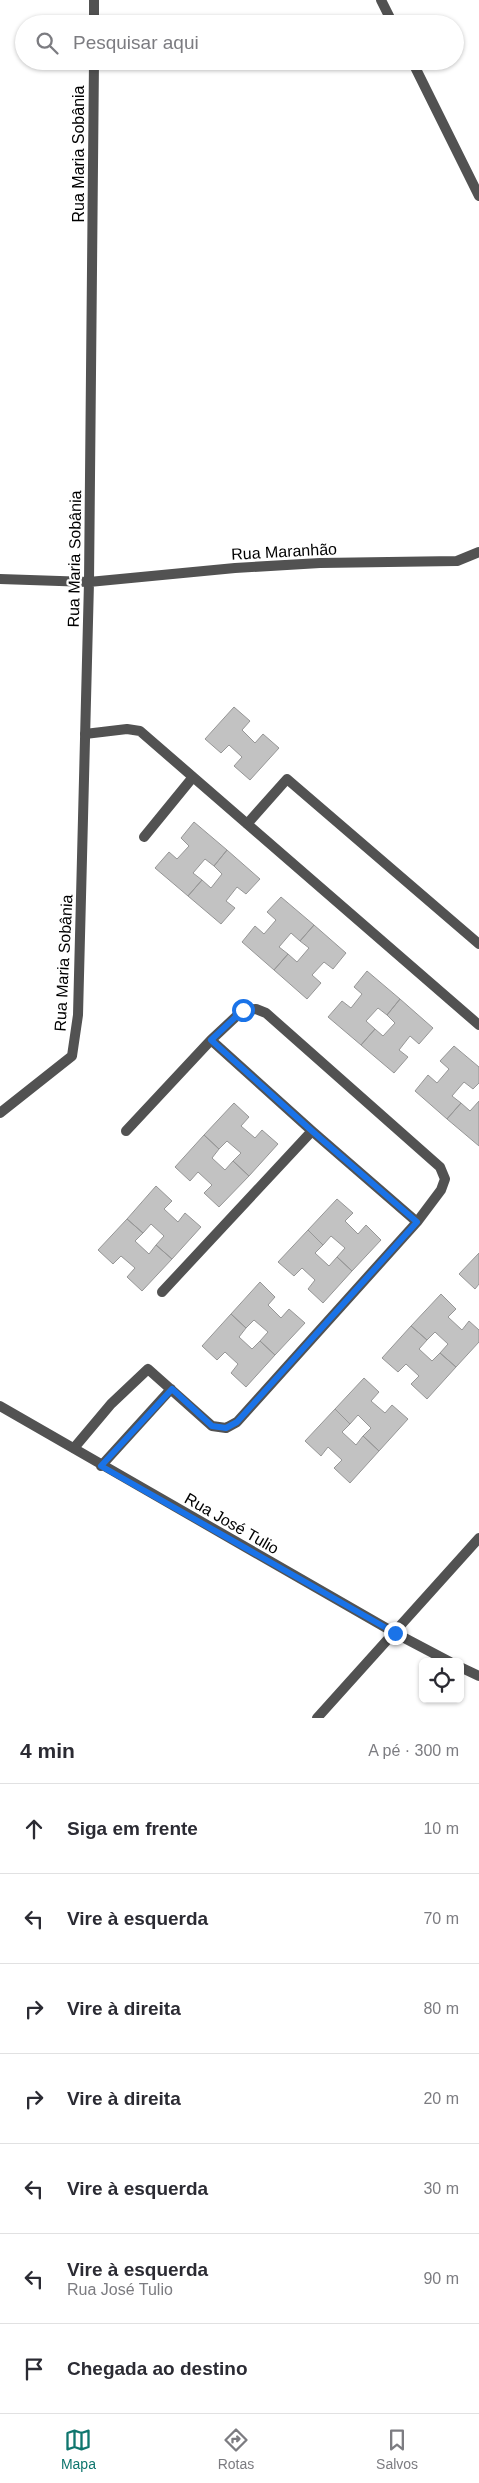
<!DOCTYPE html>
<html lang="pt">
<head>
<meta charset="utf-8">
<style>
	body { margin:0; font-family:Arial,sans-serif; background:#f2f2f3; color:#2b2b33 }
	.controls { position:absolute; right:15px; bottom:15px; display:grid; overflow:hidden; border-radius:8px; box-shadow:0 1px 4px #0004 }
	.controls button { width:45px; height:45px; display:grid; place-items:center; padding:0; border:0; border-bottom:1px solid #e1e1e2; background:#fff; color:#2b2b33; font:25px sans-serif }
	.stop { position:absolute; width:15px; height:15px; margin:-11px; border:4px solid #1a73e8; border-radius:50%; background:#fff }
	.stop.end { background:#1a73e8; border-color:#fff; box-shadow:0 1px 5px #0008 }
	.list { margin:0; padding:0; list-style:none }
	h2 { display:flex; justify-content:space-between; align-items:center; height:65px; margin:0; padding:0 20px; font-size:21px }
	h2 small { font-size:16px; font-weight:400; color:#7c7c81 }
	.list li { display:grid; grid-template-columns:32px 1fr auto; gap:15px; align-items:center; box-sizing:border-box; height:90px; padding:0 20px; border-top:1px solid #e1e1e2 }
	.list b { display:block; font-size:19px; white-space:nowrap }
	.list p { margin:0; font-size:16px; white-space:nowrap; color:#7c7c81 }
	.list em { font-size:16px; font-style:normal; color:#7c7c81 }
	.icon { flex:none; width:28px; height:28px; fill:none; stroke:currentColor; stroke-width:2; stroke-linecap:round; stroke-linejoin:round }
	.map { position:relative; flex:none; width:479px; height:1718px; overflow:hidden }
	.search { position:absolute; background:#fff; box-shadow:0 1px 4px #0004; left:15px; right:15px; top:15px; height:55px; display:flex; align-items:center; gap:12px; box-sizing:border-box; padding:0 18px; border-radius:28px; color:#7c7c81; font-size:19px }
	.sheet { height:695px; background:#fff }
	nav { display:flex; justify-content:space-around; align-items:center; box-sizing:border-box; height:70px; border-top:1px solid #e1e1e2; background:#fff; font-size:14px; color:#7c7c81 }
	nav a { display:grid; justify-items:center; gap:2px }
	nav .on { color:#0f766e }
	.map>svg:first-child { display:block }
	.building { fill:#c2c2c2; stroke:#969696 }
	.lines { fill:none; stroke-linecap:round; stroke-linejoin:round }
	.service { stroke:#525252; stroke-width:10 }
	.minor { stroke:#525252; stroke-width:10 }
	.tertiary { stroke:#525252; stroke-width:10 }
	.route { stroke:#1a73e8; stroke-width:6 }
	.labels { text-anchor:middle; stroke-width:4.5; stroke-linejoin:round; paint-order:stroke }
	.street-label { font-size:16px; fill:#000; stroke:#fff }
</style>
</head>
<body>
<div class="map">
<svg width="479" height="1718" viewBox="0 0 479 1718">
	<rect width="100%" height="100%" fill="#fff"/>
	<path class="building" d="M234 707 250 721 242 730 255 743 263 734 279 748 250 780 234 766 242 757 229 745 221 753 205 739Z
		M194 822 227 850 214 866 205 859 193 873 202 880 188 896 155 868 169 852 177 859 189 846 181 838Z
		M227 850 260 879 246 894 237 887 226 901 235 908 221 924 188 896 202 880 211 888 222 874 214 866Z
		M281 897 314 925 300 941 291 933 279 947 288 954 274 970 242 942 255 926 264 934 276 920 267 912Z
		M314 925 346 953 333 969 324 962 312 975 321 983 307 999 274 970 288 954 297 962 309 948 300 941Z
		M367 971 400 999 387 1015 378 1008 366 1021 375 1029 361 1045 328 1017 342 1001 351 1008 362 994 354 987Z
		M400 999 433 1028 419 1044 410 1036 399 1050 408 1057 394 1073 361 1045 375 1029 383 1036 395 1023 387 1015Z
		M454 1046 479 1067V1083L473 1089 464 1082 452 1096 461 1103 447 1119 415 1091 428 1075 437 1083 449 1069 440 1061Z
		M479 1101V1146L447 1119 461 1103 470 1111Z
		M234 1103 249 1117 241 1126 255 1138 262 1130 278 1144 249 1176 233 1161 241 1153 227 1141 219 1149 204 1135Z
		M204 1135 219 1149 212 1158 225 1170 233 1161 249 1176 219 1207 204 1193 212 1185 198 1172 190 1181 175 1167Z
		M156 1186 172 1201 164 1209 178 1222 185 1213 201 1227 172 1259 156 1245 164 1236 151 1224 143 1233 127 1219Z
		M337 1199 353 1213 345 1221 358 1234 366 1225 381 1240 352 1271 337 1257 345 1248 331 1236 323 1245 308 1230Z
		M127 1219 143 1233 135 1241 149 1254 156 1245 172 1259 142 1291 127 1277 135 1268 121 1256 113 1264 98 1250Z
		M308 1230 323 1245 315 1253 329 1266 337 1257 352 1271 323 1303 308 1289 315 1280 302 1268 294 1276 278 1262Z
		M479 1253V1284L475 1289 459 1274Z
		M260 1282 275 1297 268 1305 281 1318 289 1309 305 1323 275 1355 260 1341 268 1332 254 1320 246 1328 231 1314Z
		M441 1294 456 1309 448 1317 462 1330 469 1321 479 1330V1342L456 1367 440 1353 448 1344 435 1332 427 1340 411 1326Z
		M231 1314 246 1328 239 1337 252 1349 260 1341 275 1355 246 1387 231 1373 238 1364 225 1352 217 1360 202 1346Z
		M411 1326 427 1340 419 1349 432 1361 440 1353 456 1367 427 1399 411 1384 419 1376 406 1364 398 1372 382 1358Z
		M364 1378 379 1392 371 1401 385 1413 392 1405 408 1419 379 1451 363 1436 371 1428 358 1415 350 1424 335 1409Z
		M335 1409 350 1424 342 1432 356 1445 363 1436 379 1451 350 1483 334 1468 342 1460 328 1447 321 1456 305 1441Z"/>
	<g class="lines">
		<path class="service" d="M85 734 127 729 140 731 479 1025
			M247 824 287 779 479 944
			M144 837 193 777
			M211 1040 312 1131 417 1222
			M162 1292 312 1131
			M74 1448 111 1404 148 1369 212 1426 226 1428 237 1422 417 1222 441 1190 445 1179 440 1167 266 1013 256 1009 243 1010 211 1040 126 1131
			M101 1466 171 1389"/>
		<path class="minor" d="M381 0 393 24
			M94 24V0
			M412 61 479 196
			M0 579 89 582 94 61
			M0 1406 395 1633 450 1662
			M460 1667 479 1676
			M317 1718 479 1538"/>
		<path class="tertiary" d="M0 1113 72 1056 78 1015 89 582 235 568 320 563 457 561 479 552"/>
	</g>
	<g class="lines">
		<path class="route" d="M243 1010 211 1040 312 1131 417 1222 237 1422 226 1428 212 1426 172 1389 101 1466 395 1633"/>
	</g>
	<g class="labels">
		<g class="street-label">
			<text transform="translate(78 154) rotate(-90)" y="6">Rua Maria Sobânia</text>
			<text transform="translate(284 551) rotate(-3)" y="6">Rua Maranhão</text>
			<text transform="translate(74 559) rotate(-89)" y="6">Rua Maria Sobânia</text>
			<text transform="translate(63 963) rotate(-87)" y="6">Rua Maria Sobânia</text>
			<text transform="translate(232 1523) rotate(30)" y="6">Rua José Tulio</text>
		</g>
	</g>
</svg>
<div class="controls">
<button><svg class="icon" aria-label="locate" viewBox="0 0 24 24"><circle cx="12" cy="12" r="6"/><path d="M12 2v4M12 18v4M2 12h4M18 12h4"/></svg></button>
</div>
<div class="stop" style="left:243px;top:1010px"></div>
<div class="stop end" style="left:395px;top:1633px"></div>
<div class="search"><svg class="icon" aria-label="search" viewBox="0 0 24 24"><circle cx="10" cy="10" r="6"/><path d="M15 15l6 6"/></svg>Pesquisar aqui</div>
</div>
<section class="sheet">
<h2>4 min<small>A pé · 300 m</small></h2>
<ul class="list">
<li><svg class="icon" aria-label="ahead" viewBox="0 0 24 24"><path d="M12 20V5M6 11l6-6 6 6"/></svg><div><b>Siga em frente</b></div><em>10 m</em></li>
<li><svg class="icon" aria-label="left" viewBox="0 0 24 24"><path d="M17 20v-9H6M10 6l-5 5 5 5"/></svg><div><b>Vire à esquerda</b></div><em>70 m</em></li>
<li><svg class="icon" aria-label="right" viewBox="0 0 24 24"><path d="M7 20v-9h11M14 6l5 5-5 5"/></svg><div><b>Vire à direita</b></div><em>80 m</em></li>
<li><svg class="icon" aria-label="right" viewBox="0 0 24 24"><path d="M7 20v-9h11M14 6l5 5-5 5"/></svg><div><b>Vire à direita</b></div><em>20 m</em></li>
<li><svg class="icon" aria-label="left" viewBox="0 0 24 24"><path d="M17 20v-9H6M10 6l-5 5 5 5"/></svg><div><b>Vire à esquerda</b></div><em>30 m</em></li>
<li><svg class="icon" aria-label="left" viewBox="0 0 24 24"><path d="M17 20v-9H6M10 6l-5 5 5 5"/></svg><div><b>Vire à esquerda</b><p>Rua José Tulio</p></div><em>90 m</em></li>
<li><svg class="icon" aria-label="arrive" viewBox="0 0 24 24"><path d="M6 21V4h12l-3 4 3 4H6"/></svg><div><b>Chegada ao destino</b></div></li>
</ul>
</section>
<nav>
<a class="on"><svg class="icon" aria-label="map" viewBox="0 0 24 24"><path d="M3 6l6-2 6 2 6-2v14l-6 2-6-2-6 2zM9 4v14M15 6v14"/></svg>Mapa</a>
<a><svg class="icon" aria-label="directions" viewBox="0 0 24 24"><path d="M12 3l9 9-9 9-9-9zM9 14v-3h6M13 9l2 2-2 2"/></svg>Rotas</a>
<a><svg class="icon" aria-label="saved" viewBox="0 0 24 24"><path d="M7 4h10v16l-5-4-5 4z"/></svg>Salvos</a>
</nav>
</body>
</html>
